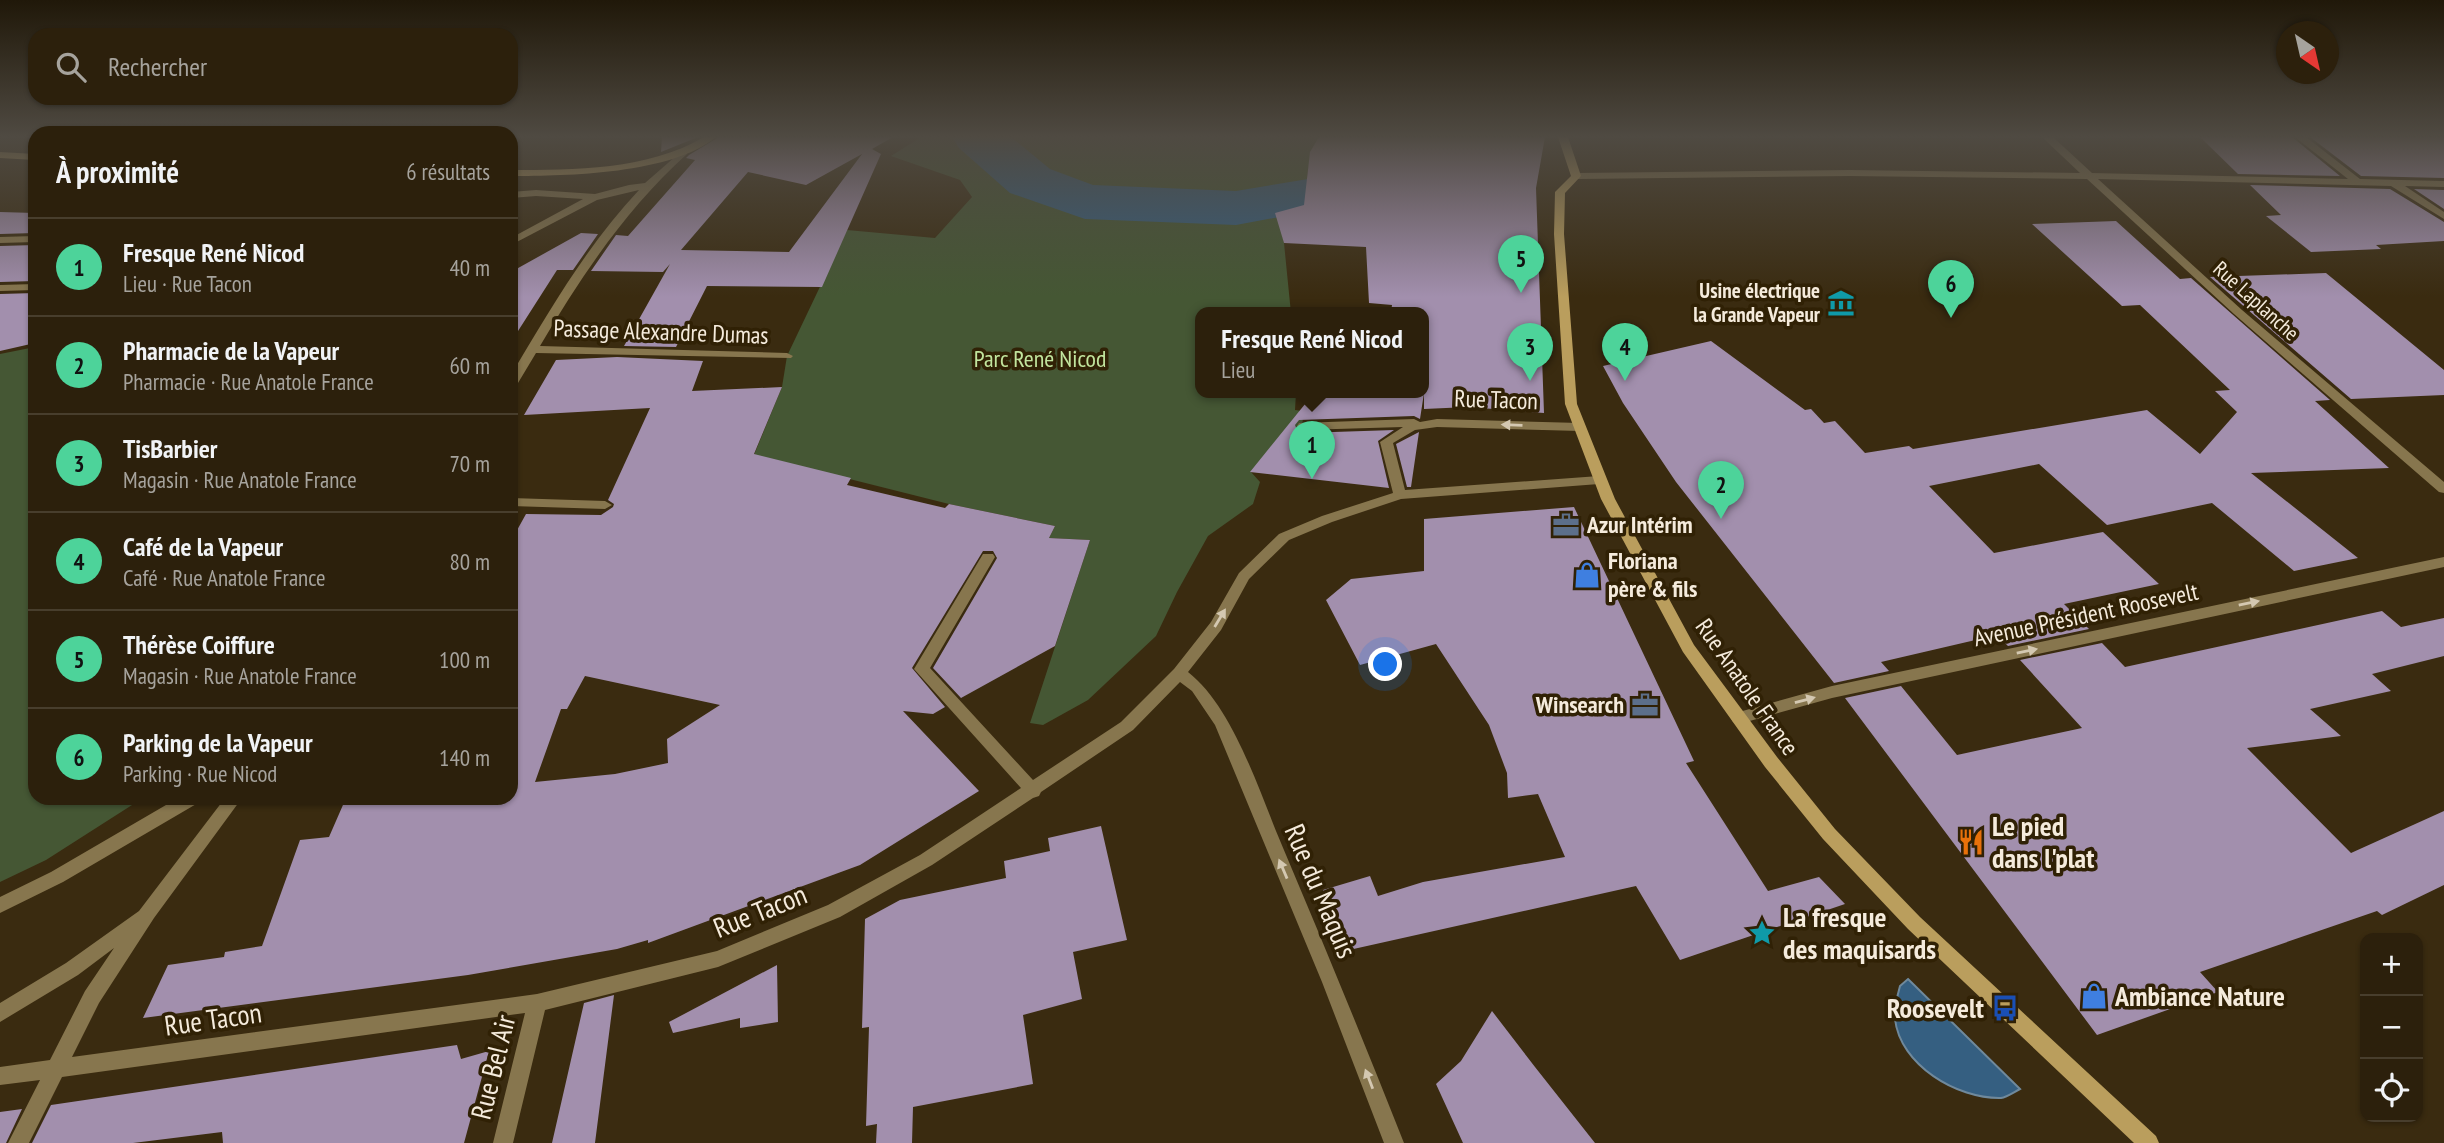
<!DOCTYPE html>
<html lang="fr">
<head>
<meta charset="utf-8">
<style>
	body { margin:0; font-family:"PT Sans Narrow",sans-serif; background:#342815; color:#f1f3f6 }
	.controls { position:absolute; right:21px; bottom:21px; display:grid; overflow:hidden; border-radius:14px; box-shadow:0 2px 5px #0004 }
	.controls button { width:63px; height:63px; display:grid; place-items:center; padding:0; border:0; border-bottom:2px solid #483e2d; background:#2c200c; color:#f1f3f6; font:35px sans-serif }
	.compass { position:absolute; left:2276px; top:21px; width:63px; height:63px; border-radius:50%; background:#2c200c; box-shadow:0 2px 5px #0004; rotate:146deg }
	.you { position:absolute; left:1386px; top:665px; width:24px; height:24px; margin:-18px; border:5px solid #fff; border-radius:50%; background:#1a73e8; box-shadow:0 0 0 10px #1a73e833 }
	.badge { display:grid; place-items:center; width:46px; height:46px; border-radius:50%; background:#4dd39a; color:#111; font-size:23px; font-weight:700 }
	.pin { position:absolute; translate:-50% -58px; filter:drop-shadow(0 2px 4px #0008) }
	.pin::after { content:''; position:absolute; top:37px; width:24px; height:21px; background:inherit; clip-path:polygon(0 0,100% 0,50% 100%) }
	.popup { position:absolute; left:1195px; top:307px; width:234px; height:91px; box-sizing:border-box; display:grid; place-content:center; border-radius:14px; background:#2c200c; filter:drop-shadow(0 2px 5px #0005); font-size:23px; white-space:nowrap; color:#a6a39d }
	.popup b { font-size:26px; color:#f1f3f6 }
	.popup::after { content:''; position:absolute; left:50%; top:100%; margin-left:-14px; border:14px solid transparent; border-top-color:#2c200c }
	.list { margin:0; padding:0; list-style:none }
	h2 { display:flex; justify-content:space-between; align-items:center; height:91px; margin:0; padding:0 28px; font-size:30px }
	h2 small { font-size:23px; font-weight:400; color:#a6a39d }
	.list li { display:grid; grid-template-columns:46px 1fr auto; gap:21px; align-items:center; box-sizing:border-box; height:98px; padding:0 28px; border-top:2px solid #483e2d }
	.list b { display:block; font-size:26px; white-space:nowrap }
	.list p { margin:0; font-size:23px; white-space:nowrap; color:#a6a39d }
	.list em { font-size:23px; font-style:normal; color:#a6a39d }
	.icon { flex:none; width:38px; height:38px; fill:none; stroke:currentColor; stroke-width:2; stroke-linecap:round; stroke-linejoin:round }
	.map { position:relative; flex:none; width:2444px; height:1143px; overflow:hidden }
	.search { position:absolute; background:#2c200c; box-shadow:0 2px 5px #0004; left:28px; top:28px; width:490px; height:77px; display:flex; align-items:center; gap:18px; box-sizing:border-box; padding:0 24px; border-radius:21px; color:#a6a39d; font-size:26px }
	.panel { position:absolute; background:#2c200c; box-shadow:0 2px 5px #0004; left:28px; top:126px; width:490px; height:679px; border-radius:21px }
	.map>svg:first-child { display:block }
	.green { fill:#455734 }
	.water { fill:#355f81; stroke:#6f899c; stroke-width:2 }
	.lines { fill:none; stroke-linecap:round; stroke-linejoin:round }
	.river { fill:#355f81; fill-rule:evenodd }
	.building { fill:#a28fad; fill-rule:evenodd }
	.street { fill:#87764e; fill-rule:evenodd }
	.secondary { fill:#ba9e5d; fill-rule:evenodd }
	.oneway { fill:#d4c8b1 }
	.labels { text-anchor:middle; stroke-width:7; stroke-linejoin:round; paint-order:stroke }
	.far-poi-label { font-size:21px; font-weight:bold; fill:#f5ebdc; stroke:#302105; text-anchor:end }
	.far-street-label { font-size:21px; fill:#f5ebdc; stroke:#302105 }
	.street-label { font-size:24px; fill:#f5ebdc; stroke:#302105 }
	.park-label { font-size:24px; fill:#c1e59e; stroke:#302105 }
	.poi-label { font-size:24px; font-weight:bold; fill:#f5ebdc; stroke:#302105; text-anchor:start }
	.near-poi-label { font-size:28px; font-weight:bold; fill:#f5ebdc; stroke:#302105; text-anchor:start }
	.near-street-label { font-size:28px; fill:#f5ebdc; stroke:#302105 }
</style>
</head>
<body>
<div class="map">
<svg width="2444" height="1143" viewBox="0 0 2444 1143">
	<rect width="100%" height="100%" fill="#3a2b10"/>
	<path class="green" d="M921 137H1319L1308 169 1305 204 1277 213 1284 243 1291 313H1200V393H1296L1295 410 1303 411 1302 441 1251 472 1260 482 1253 504 1208 536 1177 592 1156 636 1088 700 1043 725 1030 723 1090 540 1049 538 1055 526 949 504 754 455 782 387 787 356 847 230 935 238 972 197 960 180 891 156Z
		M35 347V798H143L46 860 0 882V354Z"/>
	<path class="water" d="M1908 979 2020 1089C2014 1092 2007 1097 2001 1098 1957 1099 1900 1065 1895 1019 1894 1008 1897 997 1900 986Z"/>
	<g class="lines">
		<path class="river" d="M952 137H1011L1050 169 1093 185 1236 191 1308 179 1328 184 1336 196 1328 208 1236 225 1085 219 1010 193 959 148Z"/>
	</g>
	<path class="building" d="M662 137H698L661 152Z
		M719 137H893L872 149 881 154 822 287 707 286 676 347 624 346 670 264 663 272 591 271 616 235 628 236 695 160 686 158 689 155ZM862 154 789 252 681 250 748 172 806 185Z
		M1319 137H1545L1536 188 1544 413 1468 407 1424 409V313H1391L1392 305 1369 303 1366 247 1284 243 1275 213 1304 205 1310 152Z
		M2200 137H2292L2340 176 2238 174Z
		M2310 137H2444V178L2361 176Z
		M2250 185 2390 189 2444 222V241L2376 245 2381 249 2311 252 2266 216 2281 215Z
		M2414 189 2444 190V209Z
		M0 212 35 213V233L0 234Z
		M2116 221 2180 279 2191 278 2330 400 2315 401 2389 468 2251 473 2358 558 2294 571 2212 503 2107 525 2039 464 1929 486 1994 553 2103 532 2159 584 2064 604 2089 629 2008 646 1997 635 1881 662 1889 671 1834 683 1676 482 1623 403 1603 366 1711 341 1805 410 1811 409 1824 423 1835 421 1865 453 1909 446 1913 449 2147 410 2200 454 2237 412 2215 391 2230 390 2140 305 2122 306 2032 224Z
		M581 233 598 234 573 270H557L511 342V272Z
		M35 245V281L0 282V246Z
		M2326 273 2444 370V395L2351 399 2210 277Z
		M35 293V343L0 351V294Z
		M617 357 703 361 692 391 782 387 754 454 851 478 847 485 945 508 949 504 1055 526 1049 538 1090 540 1055 646 961 698 933 668 997 558 993 551H983L912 668 945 707 933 714 903 711 979 791 860 865 648 943V940L617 949 468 975 143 1018 168 965 224 957 225 952 262 946 300 840 329 837 346 798H511V541L526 514 601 515 613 507 614 504 608 500 650 408 524 415 556 360ZM585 676 720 705 667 739 668 763 615 774 535 782 561 709H567Z
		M1314 393H1424L1420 419 1414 416 1299 420 1295 425 1297 430 1303 433 1394 430 1378 441 1389 488 1250 472Z
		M1419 432 1411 487H1407L1396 444Z
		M1574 507 1694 761 1686 763 1768 891 1819 877 1845 904 1680 960 1636 886 1349 950 1323 890 1370 876 1378 896 1423 882 1565 857 1538 794 1508 798 1507 773 1489 725 1436 644 1360 665 1326 600 1351 579 1424 571V519Z
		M2382 611 2401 627 2444 618V656L2372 674 2391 691 2310 709 2341 736 2247 748 2351 853 2444 811V885L2382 915 2377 911 2200 972 2218 992 2097 1035 1845 698 1901 686 1957 755 2082 728 2020 660 2102 643 2125 667Z
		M1101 826 1127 940 1073 952 1082 999 1023 1015 1033 1084 913 1107 912 1143H876L877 1124 866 1126 869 1027 862 1028 865 919 900 900 1006 878 1004 861 1050 851 1048 838Z
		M777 965 778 1022 740 1028V1018L673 1033 669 1022Z
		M614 995 595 1143H552L584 1003Z
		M1492 1011 1535 1067 1595 1143H1463L1436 1084 1461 1061Z
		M457 1045 461 1059 489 1051 464 1143H223L222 1132 133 1143H32L51 1105Z
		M22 1109 6 1143H0V1112Z"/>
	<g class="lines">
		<path class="street" d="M2042 137H2053L2092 173 2348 179 2295 137H2306L2360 179 2444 181V187L2405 186 2444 212V219L2391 186 2098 179 2242 310 2444 482V493L2439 492 2234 314 2087 179 1850 176 1576 179 1571 176 1576 173 1850 170 2080 173Z
			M684 149 687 150V154C626 209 582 275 540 346L787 353 793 356 791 358 536 353 515 388 511 389V375C549 311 588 244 639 190L597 200 511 245V238L583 199 536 196 511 198V192L536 190 595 194 629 185 645 183Z
			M35 236V242L0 243V237Z
			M35 284V290L0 291V285Z
			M1414 419 1420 422 1437 419 1580 423 1586 427 1580 431 1437 427 1415 430 1393 443 1405 490 1599 476 1606 480 1599 484 1401 499 1332 522 1289 540 1249 579 1221 630 1188 672C1233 707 1259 791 1281 843 1323 942 1364 1042 1404 1143H1384L1322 982 1215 725 1192 691 1180 682 1133 730 1041 792 1039 796 1033 798 932 865 840 917 718 967 545 1010 513 1143H493L525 1013 62 1077 29 1143H8L40 1080 0 1085V1067L50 1060 85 991 114 948 78 975 0 1022V1003L66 963 139 911 225 798H242L154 918 99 1003 72 1057 537 994 717 951 828 905 920 855 1021 788 914 669 983 554H993L995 557 930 668 1033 780 1121 722 1174 669 1211 622 1239 573 1279 534 1322 516 1393 493 1380 442 1403 427 1303 430 1299 429 1297 426 1299 423Z
			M511 498 605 501 612 505 605 509 511 506Z
			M2444 557V567L1832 698 1739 724 1733 722 1731 718 1733 714 1739 712 1832 686Z
			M178 798H200L198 803 63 882 0 913V897L51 872Z"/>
		<path class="secondary" d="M704 137H716C672 174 567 176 511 176V170C574 170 648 170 704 137Z
			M1558 137H1568L1581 176 1565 193 1564 234 1577 404 1615 499 1694 645 1777 757 1835 829 1920 917 2156 1136 2159 1143H2134L1908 929 1823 839 1765 767 1683 652 1601 499 1565 404 1554 234 1555 192 1571 176Z
			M0 152 35 154V160L0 158Z"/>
	</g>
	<defs><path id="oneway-solid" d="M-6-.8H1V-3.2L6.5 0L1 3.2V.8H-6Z" transform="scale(1.75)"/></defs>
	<g class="oneway">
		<use href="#oneway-solid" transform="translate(1512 425) rotate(-178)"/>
		<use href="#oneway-solid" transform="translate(2249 603) rotate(-12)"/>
		<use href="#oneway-solid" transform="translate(1220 618) rotate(-59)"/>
		<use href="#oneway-solid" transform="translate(2027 651) rotate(-12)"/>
		<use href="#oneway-solid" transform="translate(1805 700) rotate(-15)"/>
		<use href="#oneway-solid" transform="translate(1283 869) rotate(-113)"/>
		<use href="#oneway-solid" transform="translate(1369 1079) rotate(-111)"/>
	</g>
	<linearGradient id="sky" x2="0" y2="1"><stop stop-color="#201809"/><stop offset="0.46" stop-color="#4f4a42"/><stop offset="1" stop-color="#4f4a42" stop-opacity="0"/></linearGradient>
	<rect width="2444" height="297" fill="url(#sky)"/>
	<defs>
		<g id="museum-bare" transform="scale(2.1)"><path d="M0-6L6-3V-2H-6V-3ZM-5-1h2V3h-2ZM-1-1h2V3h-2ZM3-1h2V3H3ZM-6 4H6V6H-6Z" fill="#0f9aa8" stroke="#302105" stroke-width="2.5" paint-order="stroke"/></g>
		<g id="office-bare" transform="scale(2.1)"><path d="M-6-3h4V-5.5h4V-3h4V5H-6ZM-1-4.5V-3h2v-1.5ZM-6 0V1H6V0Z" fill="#5c6f8a" stroke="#302105" stroke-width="2.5" paint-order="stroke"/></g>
		<g id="shop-bare" transform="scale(2.1)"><path d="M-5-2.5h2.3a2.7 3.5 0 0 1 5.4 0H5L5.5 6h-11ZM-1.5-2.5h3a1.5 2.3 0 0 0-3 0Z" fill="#3f7fe0" stroke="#302105" stroke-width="2.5" paint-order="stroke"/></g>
		<g id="restaurant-bare" transform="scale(2.1)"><path d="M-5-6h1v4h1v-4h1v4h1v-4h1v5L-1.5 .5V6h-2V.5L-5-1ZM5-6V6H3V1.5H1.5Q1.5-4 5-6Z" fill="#e8710a" stroke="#302105" stroke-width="2.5" paint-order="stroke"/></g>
		<g id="sight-bare" transform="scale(2.1)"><path d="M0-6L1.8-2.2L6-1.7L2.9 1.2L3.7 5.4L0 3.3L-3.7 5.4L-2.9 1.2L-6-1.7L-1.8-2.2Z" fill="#0f9aa8" stroke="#302105" stroke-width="2.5" paint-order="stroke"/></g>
		<g id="bus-bare" transform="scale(2.1)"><path d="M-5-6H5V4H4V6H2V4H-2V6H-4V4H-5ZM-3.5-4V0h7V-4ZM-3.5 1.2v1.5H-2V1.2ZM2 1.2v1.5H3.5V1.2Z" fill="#1a4fb4" stroke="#302105" stroke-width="2.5" paint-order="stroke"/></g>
	</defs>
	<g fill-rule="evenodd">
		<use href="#museum-bare" x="1841" y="303"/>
		<use href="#office-bare" x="1566" y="525"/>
		<use href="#shop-bare" x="1587" y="575"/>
		<use href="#office-bare" x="1645" y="705"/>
		<use href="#restaurant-bare" x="1971" y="842"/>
		<use href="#sight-bare" x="1762" y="933"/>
		<use href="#shop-bare" x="2094" y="996"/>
		<use href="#bus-bare" x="2005" y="1008"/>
	</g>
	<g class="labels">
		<g class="far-poi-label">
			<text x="1820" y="298">Usine électrique<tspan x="1820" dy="24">la Grande Vapeur</tspan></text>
		</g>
		<g class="far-street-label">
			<text transform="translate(2256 301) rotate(42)" y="7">Rue Laplanche</text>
		</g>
		<g class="street-label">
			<text transform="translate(661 332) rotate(2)" y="8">Passage Alexandre Dumas</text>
			<text transform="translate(1496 400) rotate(2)" y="8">Rue Tacon</text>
			<text transform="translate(2086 615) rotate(-12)" y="8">Avenue Président Roosevelt</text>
			<text transform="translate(1747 687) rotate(55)" y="8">Rue Anatole France</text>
		</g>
		<g class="park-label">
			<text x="1040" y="367">Parc René Nicod</text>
		</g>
		<g class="poi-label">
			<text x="1587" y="533">Azur Intérim</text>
			<text x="1608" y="569">Floriana<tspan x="1608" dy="28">père &amp; fils</tspan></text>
			<text x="1624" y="713" text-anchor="end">Winsearch</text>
		</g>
		<g class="near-poi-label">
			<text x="1992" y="836">Le pied<tspan x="1992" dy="32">dans l'plat</tspan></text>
			<text x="1783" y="927">La fresque<tspan x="1783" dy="32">des maquisards</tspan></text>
			<text x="2115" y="1006">Ambiance Nature</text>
			<text x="1984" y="1018" text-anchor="end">Roosevelt</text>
		</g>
		<g class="near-street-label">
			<text transform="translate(1321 891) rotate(67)" y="10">Rue du Maquis</text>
			<text transform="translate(760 911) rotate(-22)" y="10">Rue Tacon</text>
			<text transform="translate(213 1019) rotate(-8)" y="10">Rue Tacon</text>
			<text transform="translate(493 1067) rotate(-76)" y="10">Rue Bel Air</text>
		</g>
	</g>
</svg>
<div class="controls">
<button>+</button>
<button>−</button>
<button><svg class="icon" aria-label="locate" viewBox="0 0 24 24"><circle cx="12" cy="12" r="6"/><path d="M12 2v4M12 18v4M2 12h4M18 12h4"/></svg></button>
</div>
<svg class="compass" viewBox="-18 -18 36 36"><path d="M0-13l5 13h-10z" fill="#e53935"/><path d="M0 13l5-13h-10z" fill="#a6a39d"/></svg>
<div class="you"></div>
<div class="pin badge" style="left:1312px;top:479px">1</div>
<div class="popup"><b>Fresque René Nicod</b>Lieu</div>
<div class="pin badge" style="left:1721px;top:519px">2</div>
<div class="pin badge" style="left:1530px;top:381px">3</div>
<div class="pin badge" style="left:1625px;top:381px">4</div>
<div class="pin badge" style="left:1521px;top:293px">5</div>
<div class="pin badge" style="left:1951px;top:318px">6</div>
<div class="search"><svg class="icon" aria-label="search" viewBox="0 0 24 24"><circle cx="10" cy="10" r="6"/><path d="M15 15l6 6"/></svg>Rechercher</div>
<section class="panel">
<h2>À proximité<small>6 résultats</small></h2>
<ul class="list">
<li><span class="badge">1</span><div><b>Fresque René Nicod</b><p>Lieu · Rue Tacon</p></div><em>40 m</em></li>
<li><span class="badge">2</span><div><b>Pharmacie de la Vapeur</b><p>Pharmacie · Rue Anatole France</p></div><em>60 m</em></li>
<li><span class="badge">3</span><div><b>TisBarbier</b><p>Magasin · Rue Anatole France</p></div><em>70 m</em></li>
<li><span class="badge">4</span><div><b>Café de la Vapeur</b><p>Café · Rue Anatole France</p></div><em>80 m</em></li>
<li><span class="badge">5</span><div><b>Thérèse Coiffure</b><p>Magasin · Rue Anatole France</p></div><em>100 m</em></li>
<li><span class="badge">6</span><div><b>Parking de la Vapeur</b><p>Parking · Rue Nicod</p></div><em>140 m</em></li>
</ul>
</section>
</div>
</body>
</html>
